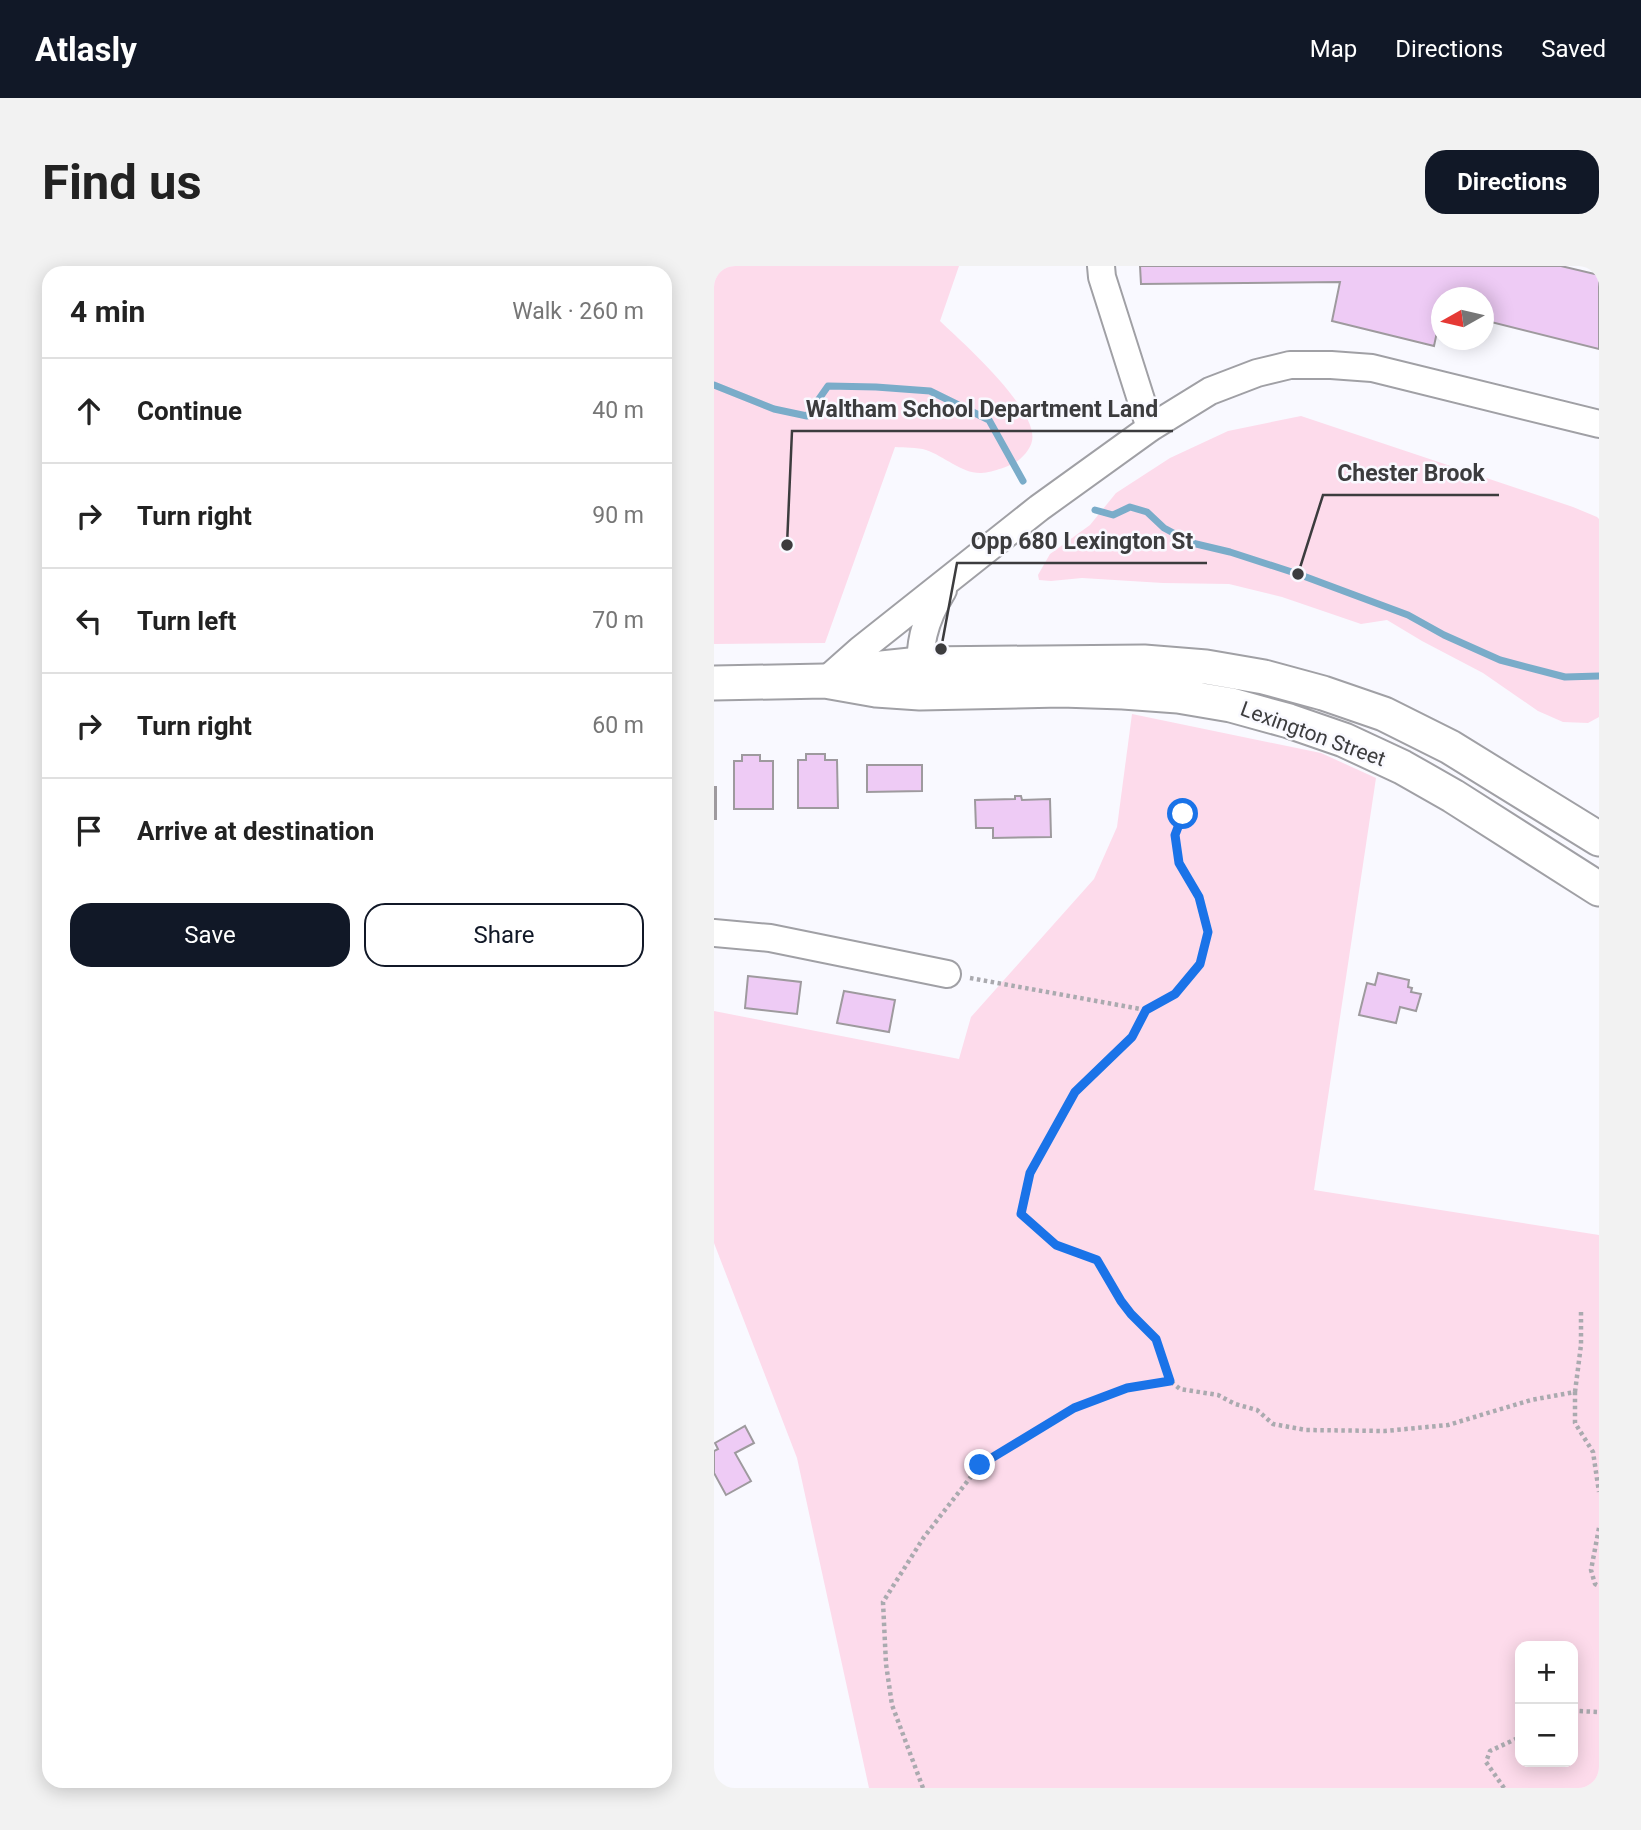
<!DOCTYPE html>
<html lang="en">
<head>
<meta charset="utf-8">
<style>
	body { margin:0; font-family:Roboto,sans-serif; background:#f2f2f2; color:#222 }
	.controls { position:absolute; right:21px; bottom:21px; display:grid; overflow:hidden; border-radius:14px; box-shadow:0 4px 18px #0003 }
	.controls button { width:63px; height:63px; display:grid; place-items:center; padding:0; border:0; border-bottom:2px solid #e0e0e0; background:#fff; color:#222; font:35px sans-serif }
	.compass { position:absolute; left:717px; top:21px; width:63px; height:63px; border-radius:50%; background:#fff; box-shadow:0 4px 18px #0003; rotate:262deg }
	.stop { position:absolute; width:21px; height:21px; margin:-16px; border:5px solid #1a73e8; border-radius:50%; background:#fff }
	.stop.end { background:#1a73e8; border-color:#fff; box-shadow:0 2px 7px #0008 }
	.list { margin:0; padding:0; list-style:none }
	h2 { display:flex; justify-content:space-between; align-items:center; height:91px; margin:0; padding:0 28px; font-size:30px }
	h2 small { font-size:23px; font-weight:400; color:#767676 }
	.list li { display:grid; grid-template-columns:46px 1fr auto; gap:21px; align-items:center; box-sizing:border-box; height:105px; padding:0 28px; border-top:2px solid #e0e0e0 }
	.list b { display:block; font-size:26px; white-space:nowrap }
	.list em { font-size:23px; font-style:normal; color:#767676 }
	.actions { display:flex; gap:14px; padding:21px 28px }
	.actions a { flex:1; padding:16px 0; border:2px solid #111827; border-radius:21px; text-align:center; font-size:24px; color:#111827 }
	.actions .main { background:#111827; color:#fff }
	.icon { flex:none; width:38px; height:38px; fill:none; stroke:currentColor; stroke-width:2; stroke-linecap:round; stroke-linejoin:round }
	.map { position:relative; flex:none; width:885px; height:1522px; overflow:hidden; border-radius:21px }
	header { display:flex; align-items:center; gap:42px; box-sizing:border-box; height:98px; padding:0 35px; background:#111827; color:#fff }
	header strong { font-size:33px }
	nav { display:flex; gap:38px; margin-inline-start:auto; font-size:24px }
	.intro { display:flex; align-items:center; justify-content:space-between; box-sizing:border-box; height:168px; padding:0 42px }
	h1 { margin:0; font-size:49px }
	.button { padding:18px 32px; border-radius:21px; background:#111827; color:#fff; font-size:24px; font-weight:700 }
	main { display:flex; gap:42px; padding:0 42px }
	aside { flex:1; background:#fff; border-radius:21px; box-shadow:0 4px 18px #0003 }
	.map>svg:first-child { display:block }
	.green { fill:#fddbeb; fill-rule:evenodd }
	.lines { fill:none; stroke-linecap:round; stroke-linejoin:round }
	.stream { stroke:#7aacc9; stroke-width:7 }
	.building { fill:#eecbf5; stroke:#9e9a9e; stroke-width:2 }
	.minor-casing { stroke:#a0a0a5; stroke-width:30 }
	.major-casing { stroke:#a0a0a5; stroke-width:37 }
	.path { stroke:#aaaaaf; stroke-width:4.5; stroke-dasharray:3.5 3.5; stroke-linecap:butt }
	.minor { stroke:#fff; stroke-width:26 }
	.major { stroke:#fff; stroke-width:33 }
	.route { stroke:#1a73e8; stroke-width:9 }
	.labels { text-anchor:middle; stroke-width:5; stroke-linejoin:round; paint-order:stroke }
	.street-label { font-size:21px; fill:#3c3c3e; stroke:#f9f9ff }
	.leader { fill:none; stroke:#3c3c3e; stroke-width:2.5 }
	.callout-dot { fill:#3c3c3e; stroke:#f9f9ff; stroke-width:2.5 }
	.callout-label { font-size:23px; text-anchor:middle; font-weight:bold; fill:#3c3c3e; stroke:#f9f9ff; stroke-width:5; stroke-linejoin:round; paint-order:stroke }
</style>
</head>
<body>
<header>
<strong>Atlasly</strong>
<nav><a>Map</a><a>Directions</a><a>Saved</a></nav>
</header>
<div class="intro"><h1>Find us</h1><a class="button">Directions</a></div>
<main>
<aside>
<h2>4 min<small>Walk · 260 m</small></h2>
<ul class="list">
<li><svg class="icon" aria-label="ahead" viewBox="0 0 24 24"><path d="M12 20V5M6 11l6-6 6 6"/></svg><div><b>Continue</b></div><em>40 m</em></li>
<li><svg class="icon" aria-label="right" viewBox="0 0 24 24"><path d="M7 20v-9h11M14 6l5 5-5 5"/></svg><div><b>Turn right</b></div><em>90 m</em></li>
<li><svg class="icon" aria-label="left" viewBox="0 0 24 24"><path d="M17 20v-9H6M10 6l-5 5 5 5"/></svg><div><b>Turn left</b></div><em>70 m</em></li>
<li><svg class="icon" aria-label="right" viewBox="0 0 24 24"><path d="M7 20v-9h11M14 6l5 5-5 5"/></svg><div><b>Turn right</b></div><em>60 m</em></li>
<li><svg class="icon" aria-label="arrive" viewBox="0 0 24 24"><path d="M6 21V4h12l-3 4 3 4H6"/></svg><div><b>Arrive at destination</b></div></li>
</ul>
<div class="actions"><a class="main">Save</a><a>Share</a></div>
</aside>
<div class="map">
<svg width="885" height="1522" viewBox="0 0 885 1522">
	<rect width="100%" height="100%" fill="#f9f9ff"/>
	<path class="green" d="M0 0H245L226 55C248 76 325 144 318 175 317 181 311 189 306 193 300 199 276 207 266 207 247 207 230 190 212 184 203 181 190 182 181 181L111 377 0 378Z
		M587 150 859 241 883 251 885 253V451L874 457 849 456 824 445 769 407 708 375 673 354 647 358 568 331 515 318 449 317 368 312 337 315 325 314 324 309 336 288 376 259 402 227 456 192 514 165Z
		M418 448 607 487 662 512 600 924 885 969V1522H155L83 1192 0 977V745L245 793 257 751 380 613 403 561ZM806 1380H859V1496H806Z"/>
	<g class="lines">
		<path class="stream" d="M0 119 60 143 93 150 114 120 162 121 216 125 275 154 309 215
			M381 244 399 249 416 241 433 246 450 262 478 277 516 286 584 308 694 349 730 369 786 394 851 411 885 410"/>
	</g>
	<path class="building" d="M426 0H847L885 9V83L769 54V32H727V47L720 80 618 55 626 16 427 18Z
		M92 488H111V494H123L124 542H84V494H92Z
		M28 489H46V495H59V543H20V495H28Z
		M153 499H208V525L153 526Z
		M0 521H2V553H0Z
		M301 530H307L308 534 336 533 337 571 279 572V562H262L261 534 301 533Z
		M664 707 695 714 694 721 698 722 697 726 707 728 702 745 686 741 682 757 645 749 653 717 661 719Z
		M34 710 87 716 83 748 31 742Z
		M130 725 181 734 175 766 123 757Z
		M31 1160 40 1177 21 1187 37 1215 12 1229 0 1207V1185L4 1183 1 1177Z"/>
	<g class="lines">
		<g class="minor-casing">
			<path id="minor" d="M387 0 388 11 436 162
				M111 415 146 384 325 242 436 162 496 125 543 107 576 99H617L658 102 885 158
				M206 417C205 379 209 356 229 324
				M0 667 56 672 233 708"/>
		</g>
		<g class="major-casing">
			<path id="major" d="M130 410 168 402 206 398 430 396 492 401 550 411 609 427 670 448 736 481 885 573
				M0 417 111 415 162 424 206 427 347 424 409 426 464 430 517 439 575 455 630 474 688 501 739 530 885 623"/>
		</g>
		<path class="path" d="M256 712 432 744 418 770 361 826 316 907 307 948 342 979 383 994 407 1035 417 1048 441 1073 456 1115 466 1123 504 1129 521 1138 543 1144 559 1158 592 1164 671 1165 734 1159 817 1134 861 1126V1157L879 1186 885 1226
			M432 744 461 728 486 698 493 665 485 630 465 597 461 569 469 548
			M861 1126 867 1079V1044
			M885 1262 877 1304 881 1318 885 1320
			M859 1447 863 1445 885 1446
			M209 1522 178 1439 172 1398 169 1336 210 1271 266 1199 360 1142 413 1122 456 1115
			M790 1522 772 1496 776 1485 806 1471"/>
		<use href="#minor" class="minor"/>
		<use href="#major" class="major"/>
	</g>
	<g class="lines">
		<path class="route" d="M266 1199 360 1142 413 1122 456 1115 442 1073 417 1048 407 1035 383 994 342 979 307 948 316 907 361 826 418 771 432 744 461 728 486 698 494 666 485 631 465 597 461 569 469 548"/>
	</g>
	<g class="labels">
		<g class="street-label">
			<text transform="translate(599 468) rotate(20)" y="7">Lexington Street</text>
		</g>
	</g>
	<path class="leader" d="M73 279L78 165H459M584 308L609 229H785M227 383L243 297H493"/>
	<g class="callout-dot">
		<circle cx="73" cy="279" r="7"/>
		<circle cx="584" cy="308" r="7"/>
		<circle cx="227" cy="383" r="7"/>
	</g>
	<g class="callout-label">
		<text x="268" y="151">Waltham School Department Land</text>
		<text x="697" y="215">Chester Brook</text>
		<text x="368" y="283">Opp 680 Lexington St</text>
	</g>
</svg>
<div class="controls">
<button>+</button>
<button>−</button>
</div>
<svg class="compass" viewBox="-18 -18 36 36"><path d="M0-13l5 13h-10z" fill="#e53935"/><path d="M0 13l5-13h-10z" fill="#767676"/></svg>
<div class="stop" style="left:469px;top:548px"></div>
<div class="stop end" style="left:266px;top:1199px"></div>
</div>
</main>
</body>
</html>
